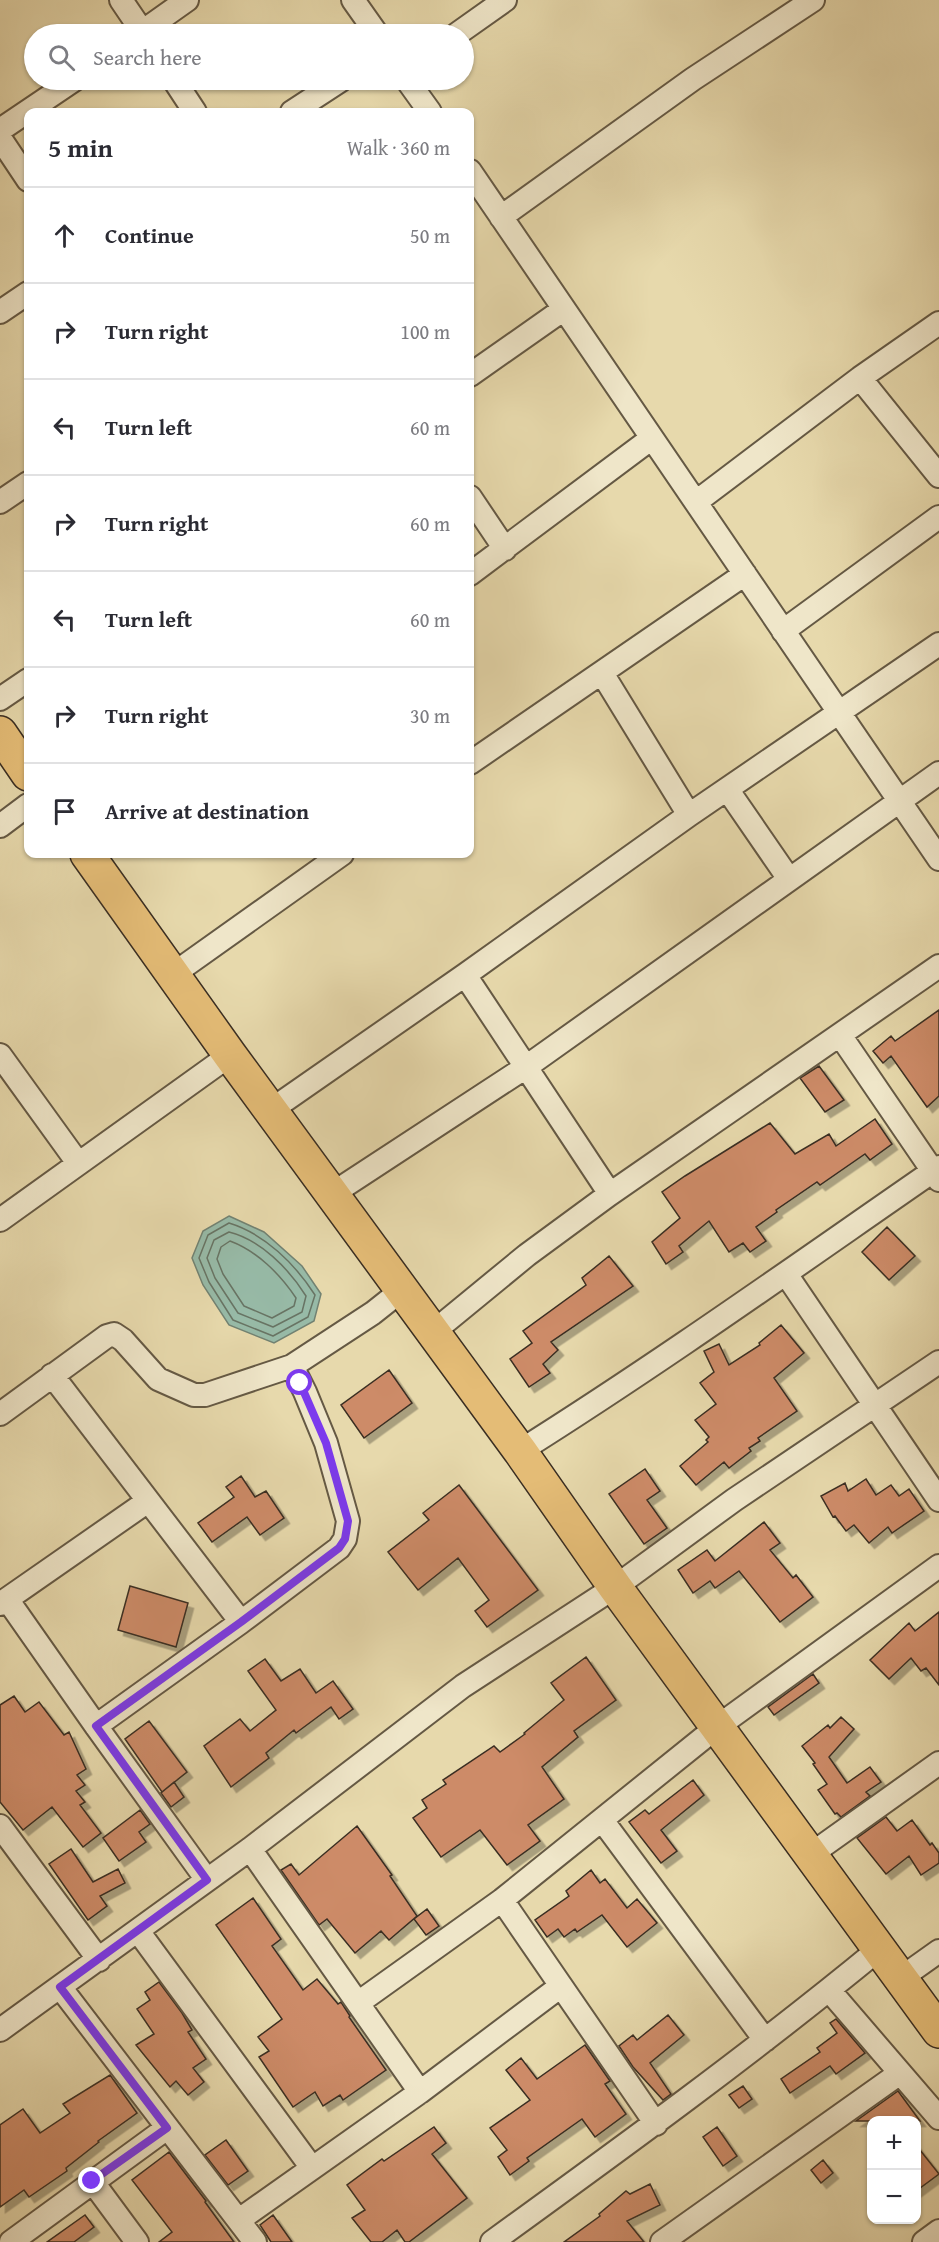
<!DOCTYPE html>
<html lang="en">
<head>
<meta charset="utf-8">
<style>
	body { margin:0; font-family:"Gentium Book Plus",serif; background:#f2f2f3; color:#2b2b33 }
	.controls { position:absolute; right:18px; bottom:18px; display:grid; overflow:hidden; border-radius:12px; box-shadow:0 2px 4px #0004 }
	.controls button { width:54px; height:54px; display:grid; place-items:center; padding:0; border:0; border-bottom:2px solid #e1e1e2; background:#fff; color:#2b2b33; font:30px sans-serif }
	.stop { position:absolute; width:18px; height:18px; margin:-14px; border:4px solid #7c3aed; border-radius:50%; background:#fff }
	.stop.end { background:#7c3aed; border-color:#fff; box-shadow:0 2px 6px #0008 }
	.list { margin:0; padding:0; list-style:none }
	h2 { display:flex; justify-content:space-between; align-items:center; height:78px; margin:0; padding:0 24px; font-size:26px }
	h2 small { font-size:20px; font-weight:400; color:#7c7c81 }
	.list li { display:grid; grid-template-columns:39px 1fr auto; gap:18px; align-items:center; box-sizing:border-box; height:96px; padding:0 24px; border-top:2px solid #e1e1e2 }
	.list b { display:block; font-size:22px; white-space:nowrap }
	.list em { font-size:20px; font-style:normal; color:#7c7c81 }
	.icon { flex:none; width:33px; height:33px; fill:none; stroke:currentColor; stroke-width:2; stroke-linecap:round; stroke-linejoin:round }
	.map { position:relative; flex:none; width:939px; height:2242px; overflow:hidden }
	.search { position:absolute; background:#fff; box-shadow:0 2px 4px #0004; left:24px; top:24px; width:450px; height:66px; display:flex; align-items:center; gap:15px; box-sizing:border-box; padding:0 21px; border-radius:33px; color:#7c7c81; font-size:22px }
	.panel { position:absolute; background:#fff; box-shadow:0 2px 4px #0004; left:24px; top:108px; width:450px; height:750px; border-radius:12px }
	.map>svg:first-child { display:block }
	.water { fill:#97baa7; stroke:#728272; stroke-width:1.5 }
	.lines { fill:none; stroke-linecap:round; stroke-linejoin:round }
	.shore { stroke:#687464; stroke-width:1.5 }
	.building { fill:#cd8b68; stroke:#3a2e22; stroke-width:1.5; filter:url(#shadow) }
	.minor-casing { stroke:#655944; stroke-width:26 }
	.trunk-casing { stroke:#3a2e22; stroke-width:36 }
	.minor { stroke:#efe6c9; stroke-width:22 }
	.trunk { stroke:#e4bc76; stroke-width:33 }
	.route { stroke:#7c3aed; stroke-width:8 }
</style>
</head>
<body>
<div class="map">
<svg width="939" height="2242" viewBox="0 0 939 2242">
	<defs>
		<filter id="shadow"><feDropShadow dx="5.5" dy="5.5" stdDeviation="0" flood-color="#0004"/></filter>
	</defs>
	<rect width="100%" height="100%" fill="#e7d9ac"/>
	<filter id="stains"><feTurbulence type="fractalNoise" baseFrequency=".00333" numOctaves="4"/><feColorMatrix values="0 0 0 0 .2 0 0 0 0 .09 0 0 0 0 .02 0 0 0 .5 -.17"/></filter>
	<radialGradient id="worn" r=".72"><stop offset=".6" stop-color="#630" stop-opacity="0"/><stop offset="1" stop-color="#630" stop-opacity=".3"/></radialGradient>
	<path class="water" d="M229 1216 264 1232 302 1266 321 1294 314 1321 274 1343 229 1325 203 1285 192 1258 203 1231Z"/>
	<g class="lines">
		<path class="shore" d="M229 1223C265 1234 295 1264 315 1295L308 1317 273 1336 233 1320 209 1282 199 1258 208 1235Z
			M229 1232C261 1240 289 1269 306 1296L302 1312 273 1327 238 1313 215 1278 207 1258 214 1240Z
			M230 1241C257 1251 280 1274 296 1298L294 1306 272 1318 244 1306 223 1274 217 1259 221 1247Z"/>
	</g>
	<path class="building" d="M939 1010V1096L927 1107 891 1056 883 1063 873 1051 891 1036 895 1041Z
		M819 1066 844 1100 825 1112 800 1078Z
		M875 1119 892 1144 870 1160 865 1154 820 1185 817 1182 776 1210 777 1212 756 1227 766 1241 750 1252 743 1243 729 1252 709 1221 679 1246 683 1252 666 1264 652 1242 680 1218 662 1192 685 1176 770 1123 795 1154 829 1134 836 1146Z
		M887 1227 915 1256 889 1280 862 1252Z
		M609 1256 633 1286 551 1342 558 1350 543 1364 550 1373 529 1387 510 1359 532 1343 523 1331 586 1285 582 1278Z
		M781 1325 804 1353 774 1378 797 1411 758 1438 760 1441 749 1448 751 1451 729 1468 724 1462 696 1485 680 1466 708 1442 706 1440 709 1437 695 1420 716 1404 700 1383 714 1372 704 1351 719 1344 729 1365 760 1345 759 1343Z
		M389 1370 412 1403 364 1438 341 1405Z
		M645 1469 660 1491 647 1500 667 1528 644 1544 609 1494Z
		M241 1476 255 1497 266 1491 284 1518 260 1535 247 1517 212 1542 198 1523 234 1497 226 1487Z
		M866 1479 876 1495 891 1485 899 1496 909 1489 924 1511 892 1533 888 1527 869 1543 854 1525 846 1531 835 1516 833 1517 821 1496 845 1483 848 1491Z
		M459 1485 538 1590 487 1627 475 1611 489 1600 458 1558 418 1590 388 1552 429 1520 423 1513Z
		M764 1522 780 1543 770 1550 793 1578 796 1575 813 1597 780 1622 739 1571 715 1588 710 1581 693 1593 678 1570 707 1550 715 1561Z
		M130 1586 188 1603 176 1647 118 1630Z
		M939 1612V1685L926 1668 921 1671 911 1658 889 1679 870 1660 909 1623 915 1631Z
		M586 1657 616 1700 574 1731 578 1737 542 1767 564 1799 528 1825 540 1841 507 1865 480 1830 441 1857 413 1818 427 1808 422 1800 446 1784 443 1780 494 1746 500 1752 525 1734 524 1733 564 1700 551 1683Z
		M265 1659 281 1681 300 1669 316 1693 333 1681 353 1709 339 1719 331 1707 296 1733 294 1730 266 1753 269 1758 231 1787 204 1746 240 1719 250 1731 276 1710 248 1671Z
		M813 1674 819 1683 774 1715 768 1707Z
		M14 1696 25 1712 39 1702 64 1735 69 1732 86 1769 77 1775 85 1785 76 1791 85 1802 80 1805 101 1833 83 1847 52 1807 23 1830 0 1802V1705Z
		M841 1717 854 1729 829 1757 847 1783 870 1767 881 1782 866 1792 870 1796 841 1817 837 1813 835 1814 818 1790 827 1784 813 1764 815 1763 802 1746 828 1725 830 1728Z
		M149 1721 187 1772 162 1792 125 1739Z
		M693 1780 704 1795 661 1830 677 1851 661 1863 629 1822 645 1810 649 1814Z
		M174 1782 184 1797 171 1807 161 1793Z
		M140 1810 150 1824 139 1832 146 1842 119 1861 103 1838Z
		M886 1817 897 1831 912 1820 930 1845 932 1843 939 1853V1863L921 1875 909 1856 886 1874 857 1838Z
		M357 1826 392 1875 390 1876 417 1916 389 1940 381 1931 355 1953 327 1919 319 1925 281 1870 291 1864 299 1875Z
		M71 1849 93 1882 118 1869 125 1883 100 1896 107 1906 88 1920 49 1864Z
		M591 1870 600 1883 605 1879 627 1908 637 1899 657 1923 627 1947 602 1915 577 1932 575 1929 564 1937 558 1929 547 1937 535 1920 569 1896 566 1891Z
		M253 1898 281 1939 272 1946 303 1990 317 1979 338 2004 341 2002 350 2016 349 2017 386 2070 343 2100 340 2095 323 2106 315 2092 293 2107 259 2057 269 2051 258 2037 282 2019 216 1925Z
		M427 1909 439 1926 426 1935 414 1919Z
		M159 1982 182 2013 192 2030 188 2032 206 2059 193 2068 204 2082 188 2095 176 2081 170 2087 136 2045 154 2034 137 2009 150 2000 145 1992Z
		M668 2015 684 2035 650 2063 671 2094 663 2100 633 2067 619 2046 633 2035 637 2040Z
		M836 2019 865 2053 836 2074 830 2066 790 2093 781 2079 820 2052 817 2048 837 2033 830 2023Z
		M585 2045 610 2081 605 2084 626 2114 595 2137 582 2119 527 2158 529 2161 510 2175 498 2157 507 2150 490 2128 530 2100 506 2070 521 2058 537 2079Z
		M110 2075 137 2113 98 2141 99 2142 66 2168 67 2171 29 2197 24 2190 0 2207V2125L23 2109 40 2133 70 2113 63 2104Z
		M743 2086 752 2099 739 2108 729 2095Z
		M898 2091 920 2121H856Z
		M434 2127 446 2143 432 2154 467 2198 409 2242H405L397 2230 382 2242H371L352 2218 365 2210 347 2185 382 2159 384 2161Z
		M717 2127 737 2156 723 2166 703 2137Z
		M226 2140 248 2171 228 2185 205 2155Z
		M916 2145 939 2174 916 2191Z
		M169 2152 206 2201 205 2202 234 2242H159L172 2232 132 2180Z
		M823 2160 833 2173 821 2183 811 2170Z
		M650 2184 660 2205 627 2221 644 2242H564L600 2216 599 2214 626 2191 630 2194Z
		M85 2215 94 2227 74 2242H47Z
		M273 2215 292 2242H271L260 2225Z"/>
	<g class="lines">
		<g class="minor-casing">
			<path id="minor" d="M121 0 144 34
				M353 0 377 34
				M139 34 187 0
				M457 34 505 0
				M174 80 195 112
				M407 80 430 112
				M292 112 341 80
				M0 130 74 80
				M0 138 28 180
				M470 171 939 859
				M501 217 693 79 813 0
				M0 312 28 293
				M470 375 564 309
				M860 378 939 476
				M470 497 505 549
				M0 502 28 483
				M696 502 860 378 939 323
				M470 574 652 438
				M783 631 939 517
				M602 673 689 815
				M0 699 28 680
				M470 763 745 574
				M727 789 789 879
				M0 826 28 805
				M172 975 342 854
				M465 975 610 1194
				M840 1035 939 1180
				M0 1055 78 1163
				M271 1110 465 975 689 815 939 644
				M332 1194 526 1067 939 773
				M0 1220 230 1055
				M786 1274 939 1500
				M432 1333 527 1255 610 1194 939 966
				M292 1366 373 1313 402 1290
				M52 1375 241 1622
				M0 1414 107 1336 114 1334 123 1340 158 1379 194 1395H205L292 1366 305 1392 326 1443 348 1521 345 1539 339 1548 241 1622 96 1726
				M520 1451C663 1361 800 1263 939 1167
				M7 1599 96 1726 207 1880
				M0 1604 148 1501
				M602 1820 765 2040
				M0 1826 99 1960
				M250 1849 420 2092
				M810 1855 939 1763
				M502 1900 656 2124
				M138 1931 312 2168
				M901 1978 939 1951
				M60 1987 255 2242
				M829 1990 939 2118
				M358 2003 502 1900 717 1727 939 1566
				M0 2030 250 1849 463 1686 615 1587 734 1500 939 1362
				M92 2181 137 2242
				M239 2220 420 2092 561 1986
				M11 2242 167 2128
				M492 2242C623 2147 754 2052 879 1949
				M662 2242 900 2073
				M924 2242 939 2231"/>
		</g>
		<g class="trunk-casing">
			<path id="trunk" d="M0 733 28 774
				M87 854 230 1055 520 1451 615 1587 939 2031"/>
		</g>
		<use href="#minor" class="minor"/>
		<use href="#trunk" class="trunk"/>
	</g>
	<g class="lines">
		<path class="route" d="M92 2181 167 2128 60 1987 207 1880 96 1726 241 1622 339 1548 345 1539 348 1521 326 1443 300 1383"/>
	</g>
	<rect width="100%" height="100%" filter="url(#stains)"/>
	<rect width="100%" height="100%" fill="url(#worn)"/>
</svg>
<div class="controls">
<button>+</button>
<button>−</button>
</div>
<div class="stop" style="left:300px;top:1383px"></div>
<div class="stop end" style="left:92px;top:2181px"></div>
<div class="search"><svg class="icon" aria-label="search" viewBox="0 0 24 24"><circle cx="10" cy="10" r="6"/><path d="M15 15l6 6"/></svg>Search here</div>
<section class="panel">
<h2>5 min<small>Walk · 360 m</small></h2>
<ul class="list">
<li><svg class="icon" aria-label="ahead" viewBox="0 0 24 24"><path d="M12 20V5M6 11l6-6 6 6"/></svg><div><b>Continue</b></div><em>50 m</em></li>
<li><svg class="icon" aria-label="right" viewBox="0 0 24 24"><path d="M7 20v-9h11M14 6l5 5-5 5"/></svg><div><b>Turn right</b></div><em>100 m</em></li>
<li><svg class="icon" aria-label="left" viewBox="0 0 24 24"><path d="M17 20v-9H6M10 6l-5 5 5 5"/></svg><div><b>Turn left</b></div><em>60 m</em></li>
<li><svg class="icon" aria-label="right" viewBox="0 0 24 24"><path d="M7 20v-9h11M14 6l5 5-5 5"/></svg><div><b>Turn right</b></div><em>60 m</em></li>
<li><svg class="icon" aria-label="left" viewBox="0 0 24 24"><path d="M17 20v-9H6M10 6l-5 5 5 5"/></svg><div><b>Turn left</b></div><em>60 m</em></li>
<li><svg class="icon" aria-label="right" viewBox="0 0 24 24"><path d="M7 20v-9h11M14 6l5 5-5 5"/></svg><div><b>Turn right</b></div><em>30 m</em></li>
<li><svg class="icon" aria-label="arrive" viewBox="0 0 24 24"><path d="M6 21V4h12l-3 4 3 4H6"/></svg><div><b>Arrive at destination</b></div></li>
</ul>
</section>
</div>
</body>
</html>
